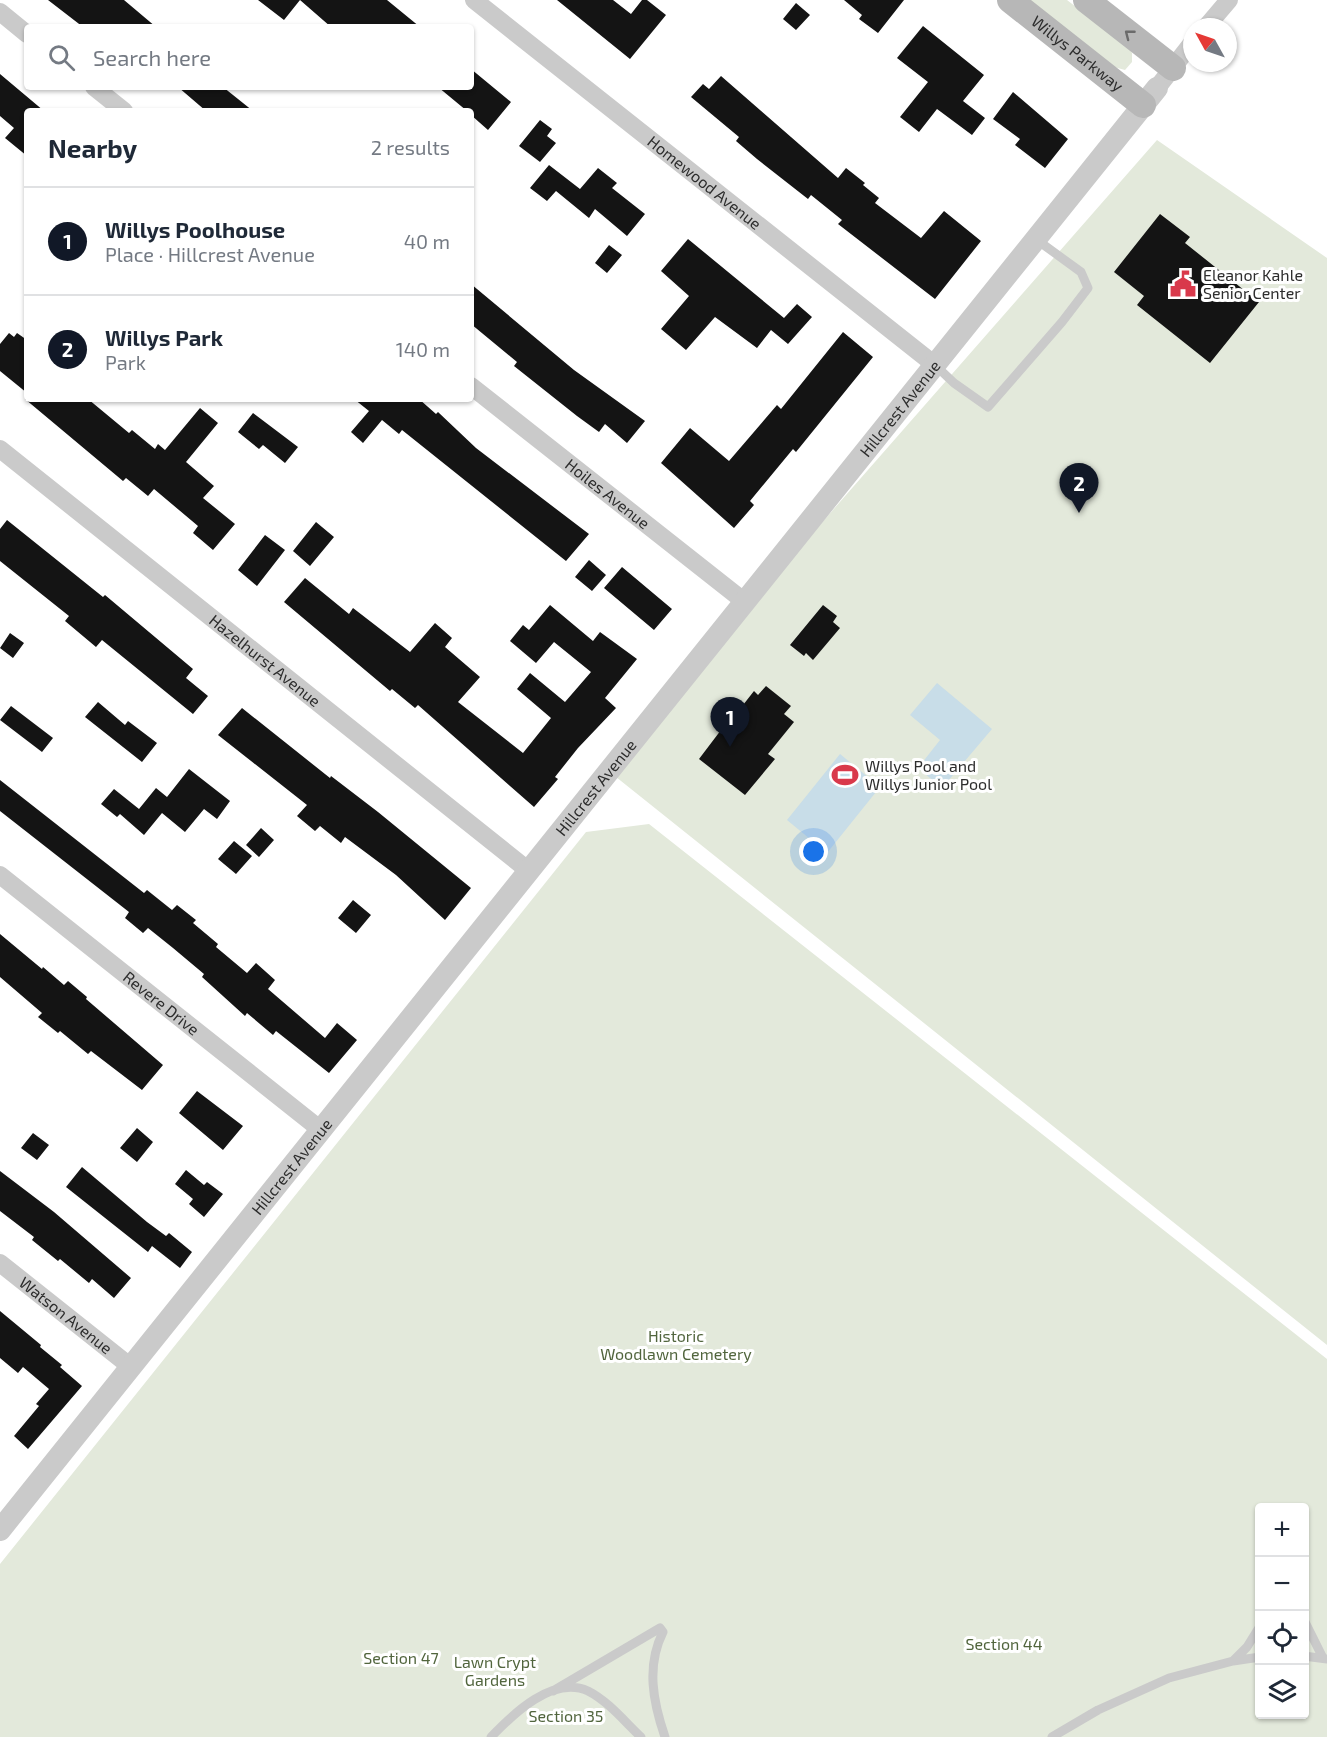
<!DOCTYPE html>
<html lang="en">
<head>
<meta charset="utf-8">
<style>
	body { margin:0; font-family:"Exo 2",sans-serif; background:#f2f2f3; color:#1f2937 }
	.controls { position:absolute; right:18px; bottom:18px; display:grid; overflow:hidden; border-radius:6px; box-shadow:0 2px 4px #0004 }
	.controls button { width:54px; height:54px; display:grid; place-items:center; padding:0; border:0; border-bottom:2px solid #e0e1e3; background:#fff; color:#1f2937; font:30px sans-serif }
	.compass { position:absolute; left:1183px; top:18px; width:54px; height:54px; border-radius:50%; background:#fff; box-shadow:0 2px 4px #0004; rotate:310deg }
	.you { position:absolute; left:814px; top:852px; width:21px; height:21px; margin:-15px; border:4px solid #fff; border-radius:50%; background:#1a73e8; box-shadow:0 0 0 9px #1a73e833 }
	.badge { display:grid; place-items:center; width:39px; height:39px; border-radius:50%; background:#111827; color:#fff; font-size:20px; font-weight:700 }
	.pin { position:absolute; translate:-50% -50px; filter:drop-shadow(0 2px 3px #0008) }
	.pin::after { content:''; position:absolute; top:32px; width:21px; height:18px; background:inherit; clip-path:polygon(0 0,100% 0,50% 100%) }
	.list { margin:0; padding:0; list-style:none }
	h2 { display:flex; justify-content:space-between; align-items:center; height:78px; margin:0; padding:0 24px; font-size:26px }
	h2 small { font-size:20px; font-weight:400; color:#747a83 }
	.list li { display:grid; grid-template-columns:39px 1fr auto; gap:18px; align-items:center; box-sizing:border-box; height:108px; padding:0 24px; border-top:2px solid #e0e1e3 }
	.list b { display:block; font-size:22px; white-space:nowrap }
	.list p { margin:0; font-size:20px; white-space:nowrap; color:#747a83 }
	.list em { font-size:20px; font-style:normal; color:#747a83 }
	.icon { flex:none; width:33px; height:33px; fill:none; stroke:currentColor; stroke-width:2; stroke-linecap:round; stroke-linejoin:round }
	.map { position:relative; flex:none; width:1327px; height:1737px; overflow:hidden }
	.search { position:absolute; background:#fff; box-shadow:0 2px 4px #0004; left:24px; top:24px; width:450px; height:66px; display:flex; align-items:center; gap:15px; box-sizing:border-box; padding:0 21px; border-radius:6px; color:#747a83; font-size:22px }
	.panel { position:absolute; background:#fff; box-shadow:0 2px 4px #0004; left:24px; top:108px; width:450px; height:294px; border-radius:6px }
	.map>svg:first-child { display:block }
	.green { fill:#e3e9db; fill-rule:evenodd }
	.water { fill:#c8dde8 }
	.building { fill:#141414 }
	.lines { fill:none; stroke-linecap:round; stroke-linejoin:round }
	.service { stroke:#cacaca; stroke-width:9 }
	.minor { stroke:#cacaca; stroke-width:18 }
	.tertiary { stroke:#cacaca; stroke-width:22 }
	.secondary { stroke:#b7b7b7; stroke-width:26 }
	.oneway { stroke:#6b6b6b }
	.labels { text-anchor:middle; stroke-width:6; stroke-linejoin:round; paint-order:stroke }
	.street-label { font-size:16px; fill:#2d2d2d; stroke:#fff }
	.poi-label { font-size:16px; fill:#2d2d2d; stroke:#fff; text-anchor:start }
	.park-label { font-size:16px; fill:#51653d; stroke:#fff }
</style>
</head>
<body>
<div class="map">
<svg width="1327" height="1737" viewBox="0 0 1327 1737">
	<rect width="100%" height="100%" fill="#fff"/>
	<path class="green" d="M1029 0H1067L1129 48 1132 53V62L1125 70 1114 67Z
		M1157 140 1327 258V1345L606 769Z
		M649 824 1327 1359V1737H0V1564L586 832ZM1260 1508H1304V1714H1260Z"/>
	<path class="water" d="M937 683 992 729 942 788 918 768 940 740 910 715Z
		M840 754 880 787 827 853 787 820Z"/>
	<path class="building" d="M48 0H124L156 27H83Z
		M258 0H300L284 20Z
		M300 0H387L420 27H331Z
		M557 0H613L631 14 642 0H647L666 15 630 59Z
		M844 0H904L878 33 859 19 862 15Z
		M796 3 810 15 796 30 783 19Z
		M923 26 984 75 963 101 985 118 972 135 937 109 919 132 900 117 928 82 897 58Z
		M471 69 511 102 488 130 471 115V111H467L438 87H471Z
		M0 74 44 111H27V156L5 138 14 128 0 116Z
		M721 76 838 178 846 168 865 183 863 185 879 198 875 203 921 238 944 211 981 241 935 299 838 224 842 220 811 195 808 199 757 159 736 141 739 137 691 97 703 84 709 89Z
		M178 87H223L253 111H206Z
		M1013 92 1068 139 1045 168 1015 145 1020 139 993 119Z
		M540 120 552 129 547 136 556 143 540 162 519 146Z
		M549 165 580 189 598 168 617 183 612 188 645 214 627 236 595 209 589 218 556 191 547 201 530 188Z
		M1160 214 1190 237 1185 243 1259 302 1210 363 1137 305 1144 296 1114 272Z
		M688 239 784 318 797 304 812 317 788 344 771 330 757 348 715 317 686 350 661 329 689 296 661 271Z
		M609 245 622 255 607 273 595 263Z
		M471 284 574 370 645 421 627 443 605 424 599 432 577 416 514 366 517 362 471 324Z
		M843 332 873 357 796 452 793 449 750 501 754 505 734 528 661 463 690 428 729 461 777 405 781 409Z
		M9 333 14 337 17 333 27 340V393L0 371V344Z
		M25 399H88L129 433 132 430 155 449 158 444 165 450 200 408 218 423 186 462 214 486 203 498 235 524 213 550 193 533 198 526 154 489 148 496 126 478 123 481Z
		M354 399H419L436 414 438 412 476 448 589 534 566 561 402 430 399 434 382 420 363 443 351 432 369 411Z
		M253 413 298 447 285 463 263 445 259 449 238 432Z
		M7 520 103 597 105 595 193 669 186 678 208 696 193 714 102 640 96 647 65 621 69 616 0 561V529Z
		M316 522 334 537 310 566 293 551Z
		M265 535 285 550 257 586 238 570Z
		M589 560 606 575 592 591 575 577Z
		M622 567 672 609 654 630 604 588Z
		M305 578 349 614 353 608 410 652 435 623 452 638 445 647 480 677 458 702 523 753 551 718 517 689 530 673 565 702 591 672 554 642 536 663 510 641 523 625 529 630 550 605 593 641 600 632 637 659 605 698 616 708 578 748 555 777 558 779 534 807 418 705 415 708 392 689 390 691 284 602Z
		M823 605 837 616 833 622 840 628 813 660 806 653 804 656 790 645Z
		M10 633 24 643 13 658 0 648Z
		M766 686 791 706 784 714 794 722 768 754 775 759 745 795 699 759 721 730 718 727 731 711 736 714 754 691 758 695Z
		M98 702 125 725 128 721 157 743 142 762 85 717Z
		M11 706 53 738 42 752 0 720Z
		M242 708 330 778 331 776 378 812 471 888 445 920 396 875 345 837 341 843 320 826 315 831 297 816 307 805 218 735Z
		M189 769 230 801 217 819 204 809 185 832 162 813 144 835 120 814 117 817 101 804 114 789 139 809 156 788 167 797Z
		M0 780 144 893 147 890 172 910 177 905 196 920 193 923 218 944 216 947 247 973 256 963 275 980 268 989 325 1038 337 1023 357 1040 329 1073 276 1031 273 1035 247 1013 245 1016 202 977 204 974 173 948 148 928 143 933 125 918 129 912 0 811Z
		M261 828 274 840 259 857 246 845Z
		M234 841 252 856 236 874 218 859Z
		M353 900 371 915 356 933 338 918Z
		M0 934 42 969 43 967 64 985 68 981 87 997 86 999 163 1065 142 1090 91 1051 88 1054 60 1031 58 1033 38 1017 42 1013 0 977Z
		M197 1091 243 1126 223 1150 179 1113Z
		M137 1128 153 1142 137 1162 120 1148Z
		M33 1133 49 1145 37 1160 21 1148Z
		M82 1167 147 1222 166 1236 169 1233 192 1252 180 1268 152 1246 148 1252 66 1187Z
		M186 1170 204 1185 207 1182 223 1194 204 1217 189 1204 193 1199 175 1184Z
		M0 1171 54 1212 131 1278 114 1298 92 1279 89 1283 60 1259 58 1261 32 1240 34 1237 0 1211Z
		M0 1311 41 1345 40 1347 62 1365 60 1367 82 1386 28 1449 14 1436 39 1406 36 1404 49 1389 23 1367 18 1373 0 1358Z"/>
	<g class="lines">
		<path class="service" d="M935 365 954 383 988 407 1062 322 1088 288 1081 272 1037 240
			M1304 1620 1323 1658
			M1304 1656 1327 1659
			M1233 1661 1260 1657
			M553 1691 660 1628 663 1632C646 1666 653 1702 665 1737
			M491 1737C513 1714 553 1675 588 1691 608 1701 625 1722 641 1737
			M1052 1737 1098 1710 1169 1678 1233 1661 1247 1647 1260 1626"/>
		<g class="minor">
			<path id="s1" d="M474 0 935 365"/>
			<path d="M0 12 27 34"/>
			<path d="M1206 27 1229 0"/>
			<path d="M94 87 124 111"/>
			<path d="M1157 88 1192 43"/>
			<path id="s2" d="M471 386 745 602"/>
			<path id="s3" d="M0 449 529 871"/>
			<path id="s4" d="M0 875 321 1130"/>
			<path id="s5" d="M0 1263 131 1367"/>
		</g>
		<path class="tertiary" id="s6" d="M0 1530 1157 88"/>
		<g class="secondary">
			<path id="s7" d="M1010 0 1143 105"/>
			<path d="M1086 0 1173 68"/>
		</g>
	</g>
	<defs><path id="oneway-chevron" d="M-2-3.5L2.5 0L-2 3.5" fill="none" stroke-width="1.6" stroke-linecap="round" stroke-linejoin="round" transform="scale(1.5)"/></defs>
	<use class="oneway" href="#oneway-chevron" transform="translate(1129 34) rotate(-142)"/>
	<defs>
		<g id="civic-bare" transform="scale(2.07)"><path d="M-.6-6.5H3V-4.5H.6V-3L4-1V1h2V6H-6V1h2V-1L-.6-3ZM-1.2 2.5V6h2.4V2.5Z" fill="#d9394b" stroke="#fff" stroke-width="2.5" paint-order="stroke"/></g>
		<g id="stadium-bare" transform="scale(2.07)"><path d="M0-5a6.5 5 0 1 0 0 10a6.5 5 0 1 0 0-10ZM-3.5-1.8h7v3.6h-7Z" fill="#d9394b" stroke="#fff" stroke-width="2.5" paint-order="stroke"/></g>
	</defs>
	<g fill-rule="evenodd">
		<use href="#civic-bare" x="1183" y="284"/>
		<use href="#stadium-bare" x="845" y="775"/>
	</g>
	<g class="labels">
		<g class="street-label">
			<text dy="6" stroke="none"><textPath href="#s7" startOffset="86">Willys Parkway</textPath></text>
			<text dy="6" stroke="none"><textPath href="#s1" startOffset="294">Homewood Avenue</textPath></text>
			<text dy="6" stroke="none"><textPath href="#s6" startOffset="1438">Hillcrest Avenue</textPath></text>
			<text dy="6" stroke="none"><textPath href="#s2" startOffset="174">Hoiles Avenue</textPath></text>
			<text dy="6" stroke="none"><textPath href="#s3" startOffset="339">Hazelhurst Avenue</textPath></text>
			<text dy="6" stroke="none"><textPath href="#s6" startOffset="952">Hillcrest Avenue</textPath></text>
			<text dy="6" stroke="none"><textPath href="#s4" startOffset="206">Revere Drive</textPath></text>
			<text dy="6" stroke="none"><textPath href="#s6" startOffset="466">Hillcrest Avenue</textPath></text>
			<text dy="6" stroke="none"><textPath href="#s5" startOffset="84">Watson Avenue</textPath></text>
		</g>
		<g class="poi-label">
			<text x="1203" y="281">Eleanor Kahle<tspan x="1203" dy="18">Senior Center</tspan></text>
			<text x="865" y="772">Willys Pool and<tspan x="865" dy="18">Willys Junior Pool</tspan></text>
		</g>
		<g class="park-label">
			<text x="676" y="1342">Historic<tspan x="676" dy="18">Woodlawn Cemetery</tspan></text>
			<text x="1004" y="1650">Section 44</text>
			<text x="401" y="1664">Section 47</text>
			<text x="495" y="1668">Lawn Crypt<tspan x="495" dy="18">Gardens</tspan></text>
			<text x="566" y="1722">Section 35</text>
		</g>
	</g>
</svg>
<div class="controls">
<button>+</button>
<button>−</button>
<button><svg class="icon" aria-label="locate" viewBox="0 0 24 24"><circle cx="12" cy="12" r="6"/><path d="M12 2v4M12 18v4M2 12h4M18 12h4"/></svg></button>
<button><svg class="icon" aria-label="layers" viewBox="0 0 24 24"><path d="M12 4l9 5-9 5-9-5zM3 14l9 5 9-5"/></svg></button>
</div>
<svg class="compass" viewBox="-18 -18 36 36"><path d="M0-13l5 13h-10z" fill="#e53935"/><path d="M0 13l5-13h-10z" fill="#747a83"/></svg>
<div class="you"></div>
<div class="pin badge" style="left:730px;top:747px">1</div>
<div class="pin badge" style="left:1079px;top:513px">2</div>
<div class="search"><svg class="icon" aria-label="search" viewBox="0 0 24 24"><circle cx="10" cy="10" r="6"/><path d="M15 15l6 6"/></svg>Search here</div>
<section class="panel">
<h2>Nearby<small>2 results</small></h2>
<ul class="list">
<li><span class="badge">1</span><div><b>Willys Poolhouse</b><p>Place · Hillcrest Avenue</p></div><em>40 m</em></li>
<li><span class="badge">2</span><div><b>Willys Park</b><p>Park</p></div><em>140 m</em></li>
</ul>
</section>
</div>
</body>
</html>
